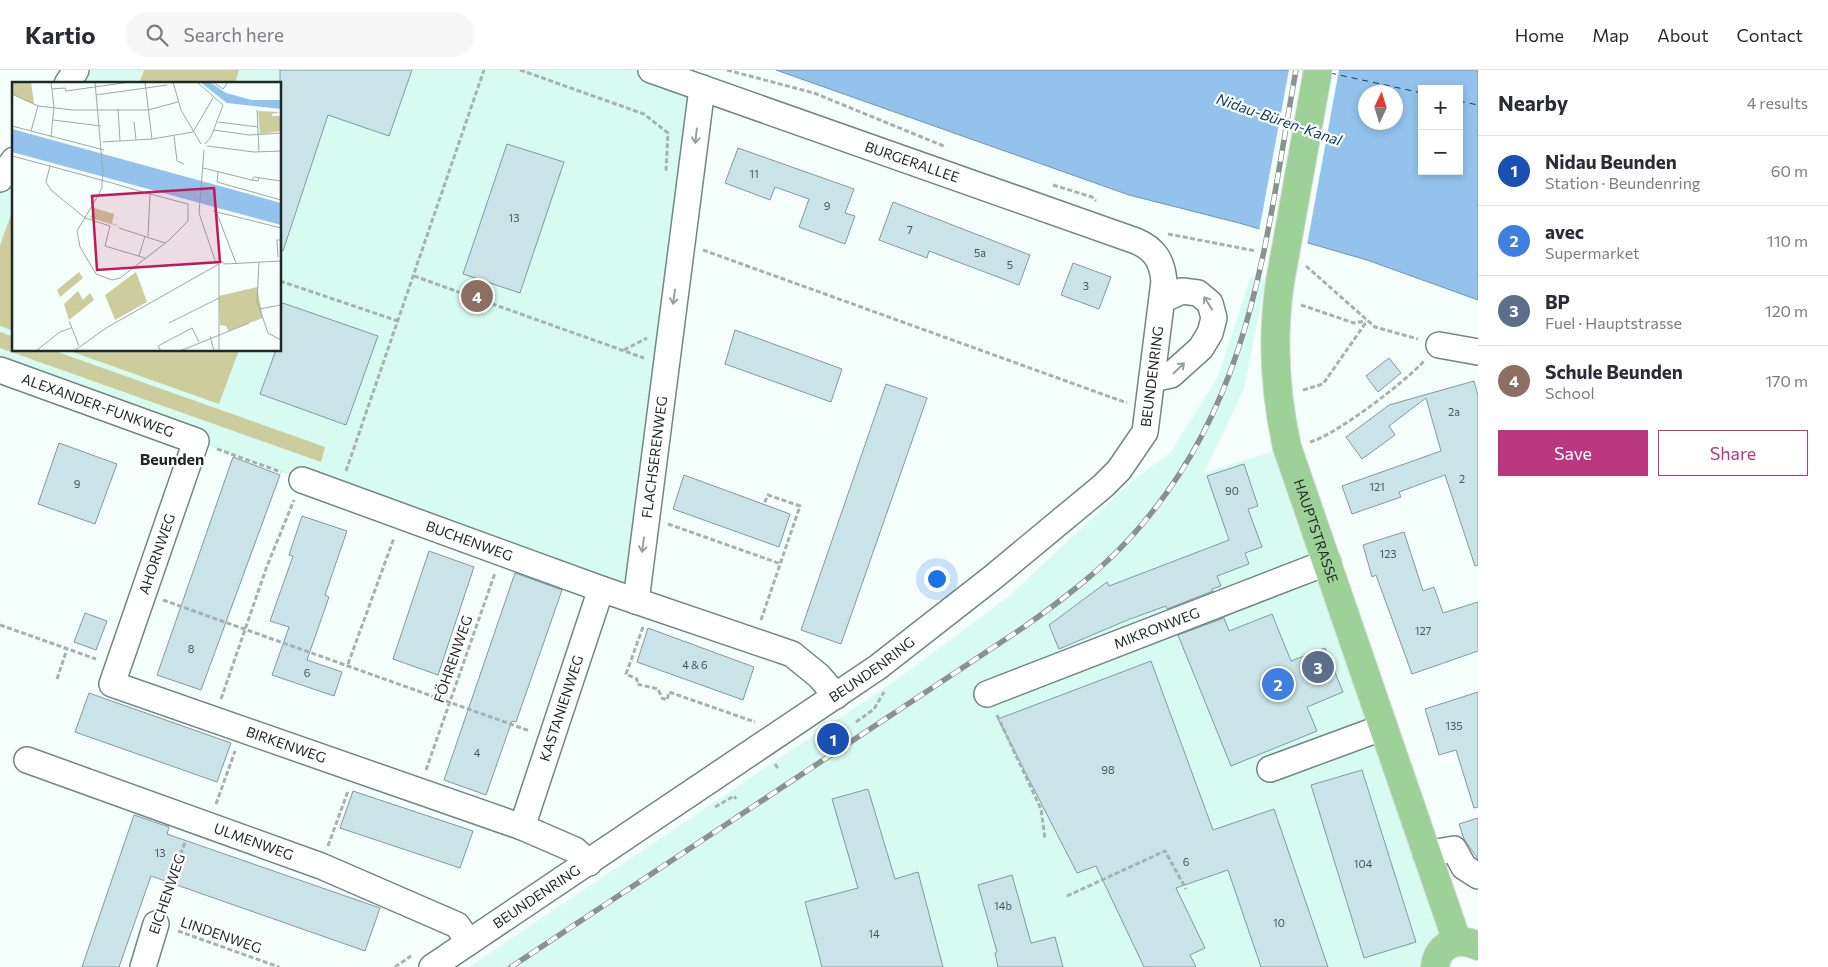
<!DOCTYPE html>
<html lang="en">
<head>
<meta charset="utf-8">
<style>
	body { margin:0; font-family:Commissioner,sans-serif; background:#f7f7f7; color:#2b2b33 }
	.controls { position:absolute; right:15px; top:15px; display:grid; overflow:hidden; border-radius:0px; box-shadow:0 2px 8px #0003 }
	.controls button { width:45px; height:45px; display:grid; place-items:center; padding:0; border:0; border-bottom:1px solid #e1e1e2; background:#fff; color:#2b2b33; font:25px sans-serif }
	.compass { position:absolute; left:1358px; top:15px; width:45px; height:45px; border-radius:50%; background:#fff; box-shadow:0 2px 8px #0003; rotate:4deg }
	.you { position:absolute; left:936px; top:508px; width:18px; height:18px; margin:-12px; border:4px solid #fff; border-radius:50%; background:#1a73e8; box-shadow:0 0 0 8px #1a73e833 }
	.badge { display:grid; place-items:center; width:32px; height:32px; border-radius:50%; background:#ba377f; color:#fff; font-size:16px; font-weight:700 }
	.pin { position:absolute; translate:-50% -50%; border:2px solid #fff; box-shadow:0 1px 5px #0006 }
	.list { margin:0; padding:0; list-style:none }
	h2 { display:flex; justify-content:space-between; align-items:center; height:65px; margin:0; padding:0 20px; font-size:21px }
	h2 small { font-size:16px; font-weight:400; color:#7c7c81 }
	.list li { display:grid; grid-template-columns:32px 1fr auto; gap:15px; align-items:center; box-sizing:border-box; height:70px; padding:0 20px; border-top:1px solid #e1e1e2 }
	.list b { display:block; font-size:19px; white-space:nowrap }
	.list p { margin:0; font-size:16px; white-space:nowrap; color:#7c7c81 }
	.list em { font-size:16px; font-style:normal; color:#7c7c81 }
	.actions { display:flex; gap:10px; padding:15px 20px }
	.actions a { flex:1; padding:11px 0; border:1px solid #ba377f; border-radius:0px; text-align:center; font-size:18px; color:#ba377f }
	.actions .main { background:#ba377f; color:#fff }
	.icon { flex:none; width:28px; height:28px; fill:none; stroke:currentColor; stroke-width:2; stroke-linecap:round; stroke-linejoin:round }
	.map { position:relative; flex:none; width:1478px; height:897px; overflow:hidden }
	header { display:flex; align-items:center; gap:30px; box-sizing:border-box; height:70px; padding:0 25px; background:#fff; border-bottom:1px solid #e1e1e2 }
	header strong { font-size:24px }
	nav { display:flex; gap:28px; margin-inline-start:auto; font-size:18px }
	.search { width:350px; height:45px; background:#f7f7f7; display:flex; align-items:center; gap:12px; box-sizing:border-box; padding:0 18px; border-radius:28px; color:#7c7c81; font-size:19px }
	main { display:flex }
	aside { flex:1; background:#fff }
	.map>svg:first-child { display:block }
	.built { fill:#d8fbf1 }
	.green { fill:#cccc9c }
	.water { fill:#93c2ed; stroke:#7094b1; fill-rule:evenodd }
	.pier { fill:#f4fefb }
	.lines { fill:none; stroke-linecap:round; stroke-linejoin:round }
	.ferry { stroke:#094169; stroke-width:1; stroke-dasharray:6 5; stroke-linecap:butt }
	.building { fill:#c9e3e8; stroke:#819a9f }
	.minor-casing { stroke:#718882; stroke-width:28 }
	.major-casing { stroke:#d6d8d8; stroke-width:30 }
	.path { stroke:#a7b1ae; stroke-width:3; stroke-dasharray:5 2.5; stroke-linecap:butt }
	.minor { stroke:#fff; stroke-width:25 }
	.major { stroke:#9ed198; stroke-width:28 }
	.rail-casing { stroke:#88928f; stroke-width:5.5 }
	.rail { stroke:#fff; stroke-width:4; stroke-dasharray:11; stroke-linecap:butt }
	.major-bridge-casing { stroke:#d6d8d8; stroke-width:30; stroke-linecap:butt }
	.major-bridge { stroke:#9ed198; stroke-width:28 }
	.oneway { stroke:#9a9e9d }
	.labels { text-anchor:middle; stroke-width:4.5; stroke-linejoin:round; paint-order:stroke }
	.number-label { font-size:11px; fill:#495756 }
	.street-label { font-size:14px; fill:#1e2825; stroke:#fff }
	.water-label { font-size:15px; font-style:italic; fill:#094169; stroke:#fff }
	.quarter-label { font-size:16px; font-weight:bold; fill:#1e2825; stroke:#fff }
	.inset-river { fill:none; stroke:#93c2ed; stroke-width:2.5 }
	.inset-road { fill:none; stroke:#9ea8a5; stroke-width:1 }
	.view { fill:#c2185b; fill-opacity:0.15; stroke:#c2185b; stroke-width:2.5 }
	.inset-edge { fill:none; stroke:#1e2825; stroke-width:2.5 }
</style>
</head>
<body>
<header>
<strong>Kartio</strong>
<div class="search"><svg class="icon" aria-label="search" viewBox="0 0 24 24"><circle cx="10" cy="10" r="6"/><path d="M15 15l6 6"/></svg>Search here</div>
<nav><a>Home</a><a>Map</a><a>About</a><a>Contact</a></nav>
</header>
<main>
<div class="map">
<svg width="1478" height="897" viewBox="0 0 1478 897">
	<rect width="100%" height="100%" fill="#f4fefb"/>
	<path class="built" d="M91 0H651L702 18 636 531 0 300V119L14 101V280H280V14H80Z
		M1251 206 1266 209 1244 319 1204 403 1287 377 1457 871 1435 897H469L896 610 1008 527 1131 412 1170 383 1218 307Z"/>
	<path class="green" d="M144 0H239L235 14H139Z
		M11 145 14 146V261L0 256V175Z
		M0 262 14 267V280H52L325 377 321 392 0 278Z
		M67 280H239L219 334Z"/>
	<path class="water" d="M776 0H1478V230L1367 190 1239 153 1129 125ZM1422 19H1459V101H1422ZM1366 22H1396V52H1366Z"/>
	<path class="pier" d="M1289 0H1339L1307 175 1259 161Z"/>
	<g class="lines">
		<path class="ferry" d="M1330 3 1422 23
			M1459 31 1478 35"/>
	</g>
	<path class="building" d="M280 0H412L389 66 328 45 283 181 280 180Z
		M507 74 564 92 520 223 463 204Z
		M738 78 854 119 845 143 855 146 845 174 799 157 809 129 775 117 770 130 725 113Z
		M893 132 1030 185 1019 215 929 181 927 188 879 170Z
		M1073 193 1111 207 1099 239 1061 225Z
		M280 232 378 266 346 355 260 324 276 280H280Z
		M735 260 842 299 831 332 725 294Z
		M1389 288 1401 303 1378 322 1366 306Z
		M1474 311 1478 326V495L1475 496 1445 405 1399 422 1401 427 1352 444 1342 416 1441 381 1426 328 1389 356 1395 365 1362 389 1346 367 1389 335Z
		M886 314 927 328 841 574 801 560Z
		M59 373 117 394 95 454 38 434Z
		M233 387 280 405 201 620 157 605Z
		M1244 394 1258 436 1248 439 1262 477 1245 483 1249 494 1217 506 1221 516 1212 519 1213 521 1167 539 1166 536 1130 549 1059 579 1049 555 1107 512 1109 516 1229 470 1207 406Z
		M684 405 790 444 779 477 673 439Z
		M302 446 347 461 325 525 329 527 307 590 342 602 334 626 272 605 289 557 270 551 293 486 289 485Z
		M1404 462 1423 521 1434 517 1443 543 1478 532V581L1412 604 1376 505 1372 507 1363 475Z
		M429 481 474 497 438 605 393 589Z
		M515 503 562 520 516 652 512 651 486 725 444 710Z
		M85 543 107 551 96 580 74 572Z
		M1272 544 1291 591 1325 578 1343 622 1307 637 1317 661 1231 696 1178 565 1224 548 1229 561Z
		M648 558 754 597 743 630 637 592Z
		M1151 591 1213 760 1274 739 1328 897H1261L1228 800 1176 818 1205 878 1190 885 1196 897H1144L1096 796 1077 803 998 649Z
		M1478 622V737L1474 738 1456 680 1439 685 1425 639Z
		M89 623 231 673 217 712 75 662Z
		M1362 700 1416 872 1364 888 1311 715Z
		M868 719 895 809 918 802 943 897H822L805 832 858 818 832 729Z
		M353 721 473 761 460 798 340 758Z
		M134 745 169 757 167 764 380 838 365 881 151 806 119 897H82Z
		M1478 748V789L1464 769 1459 754Z
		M1012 805 1031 873 1055 867 1063 897H998L995 883 997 882 978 815Z"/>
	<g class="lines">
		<g class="minor-casing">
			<g id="minor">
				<path d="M67 14 76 0"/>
				<path d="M0 109 14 90"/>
				<path d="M1439 275 1478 282"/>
				<path id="s1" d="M0 300 196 371 112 614 522 757 575 780 589 793"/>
				<path d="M1152 309 1171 305 1201 278 1210 263 1214 248 1210 233 1198 223 1182 221 1162 230"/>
				<path id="s2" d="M302 410 601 519 792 584 819 606 836 626"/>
				<path id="s3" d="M636 531 702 18"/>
				<path id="s4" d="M987 624 1328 492"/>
				<path id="s5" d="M27 690 321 796 457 855 469 872"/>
				<path d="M1270 699 1384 657"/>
				<path id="s6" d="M522 757 601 519"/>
				<path d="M1426 784 1454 779 1464 797 1478 806"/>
				<path d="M143 897 156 854"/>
				<path id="s7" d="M432 897 878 597 992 508 1103 416 1119 400 1145 362 1164 211C1162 191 1155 179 1136 171L651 0"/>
			</g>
		</g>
		<g class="major-casing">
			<g id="major">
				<path id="s8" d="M1280 212C1272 266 1275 323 1287 377L1457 871"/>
				<path d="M1435 897C1437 874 1459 866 1478 876"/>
			</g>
		</g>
		<path class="path" d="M520 0 644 44 668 63 666 101
			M727 0 814 23 946 77
			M1053 115 1092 127 1096 131
			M1168 164 1256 181
			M703 180 1127 333
			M1306 196 1375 257 1418 269
			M414 206 644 288
			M280 211 398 251
			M1301 235 1354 253 1366 251
			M624 280 647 268
			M1303 320 1323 314 1367 251
			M1310 372C1336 365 1405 312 1424 291
			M217 379 281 402
			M346 401 484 0
			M668 454 781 494
			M163 530 530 661
			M761 550 800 436 768 425 764 434
			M0 555 96 589
			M643 557 626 604 637 609V614L658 619 662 628 667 630 669 622 755 652
			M348 594 394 468
			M57 609 67 579
			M221 629 267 496 294 430
			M997 645 1041 739 1045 769
			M856 652 874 639 884 622
			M775 694 779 700
			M426 700 495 503
			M216 734 235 681
			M715 737 734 726 736 729
			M328 776 348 721
			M1067 826 1165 781 1186 819
			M163 834 185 772
			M178 861 279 897
			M395 897 411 886"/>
		<use href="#minor" class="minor"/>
		<use href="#major" class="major"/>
		<g class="rail-casing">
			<path id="rail" d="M511 897 1024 557C1062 530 1099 502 1131 467 1254 332 1265 171 1296 0"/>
		</g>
		<use href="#rail" class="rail"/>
		<g class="major-bridge-casing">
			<path id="major-bridge" d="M1280 212 1318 0"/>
		</g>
		<use href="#major-bridge" class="major-bridge"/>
	</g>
	<defs><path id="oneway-shaft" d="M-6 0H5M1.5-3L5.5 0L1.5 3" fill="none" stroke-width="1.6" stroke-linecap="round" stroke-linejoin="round" transform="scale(1.25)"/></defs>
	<g class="oneway">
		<use href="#oneway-shaft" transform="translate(696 66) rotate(97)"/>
		<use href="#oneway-shaft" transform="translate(674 227) rotate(98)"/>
		<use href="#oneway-shaft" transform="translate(1208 233) rotate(-122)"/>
		<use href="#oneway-shaft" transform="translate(1179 298) rotate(-44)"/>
		<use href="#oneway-shaft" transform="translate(643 475) rotate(97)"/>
	</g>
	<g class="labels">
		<g class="number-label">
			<text x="754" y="108">11</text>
			<text x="827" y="140">9</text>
			<text x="514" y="152">13</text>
			<text x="910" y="164">7</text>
			<text x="980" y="187">5a</text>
			<text x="1010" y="199">5</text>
			<text x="1086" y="220">3</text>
			<text x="1454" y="346">2a</text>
			<text x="1462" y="413">2</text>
			<text x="77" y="418">9</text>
			<text x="1377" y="421">121</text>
			<text x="1232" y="425">90</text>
			<text x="1388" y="488">123</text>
			<text x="1423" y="565">127</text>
			<text x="191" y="583">8</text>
			<text x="695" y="599">4 &amp; 6</text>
			<text x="307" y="607">6</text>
			<text x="1454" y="660">135</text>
			<text x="477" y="687">4</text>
			<text x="1108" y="704">98</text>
			<text x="160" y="787">13</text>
			<text x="1186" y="796">6</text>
			<text x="1363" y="798">104</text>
			<text x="1003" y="840">14b</text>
			<text x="1279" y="857">10</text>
			<text x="874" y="868">14</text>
		</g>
		<g class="street-label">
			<text transform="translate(912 92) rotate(19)" y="5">BURGERALLEE</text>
			<text dy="5" stroke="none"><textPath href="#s7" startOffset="951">BEUNDENRING</textPath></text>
			<text dy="5" stroke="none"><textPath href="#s1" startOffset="104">ALEXANDER-FUNKWEG</textPath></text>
			<text dy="5" stroke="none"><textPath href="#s3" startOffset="145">FLACHSERENWEG</textPath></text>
			<text dy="5" stroke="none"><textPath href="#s8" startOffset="255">HAUPTSTRASSE</textPath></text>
			<text dy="5" stroke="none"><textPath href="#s2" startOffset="178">BUCHENWEG</textPath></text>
			<text transform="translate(157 484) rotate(-71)" y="5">AHORNWEG</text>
			<text dy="5" stroke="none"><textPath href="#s4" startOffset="182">MIKRONWEG</textPath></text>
			<text transform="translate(453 589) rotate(-71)" y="5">FÖHRENWEG</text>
			<text dy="5" stroke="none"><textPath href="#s7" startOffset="531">BEUNDENRING</textPath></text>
			<text dy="5" stroke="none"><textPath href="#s6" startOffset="125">KASTANIENWEG</textPath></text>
			<text dy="5" stroke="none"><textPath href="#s1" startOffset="650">BIRKENWEG</textPath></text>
			<text dy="5" stroke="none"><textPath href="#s5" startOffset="241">ULMENWEG</textPath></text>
			<text transform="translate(167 824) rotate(-71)" y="5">EICHENWEG</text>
			<text dy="5" stroke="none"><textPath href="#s7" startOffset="126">BEUNDENRING</textPath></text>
			<text transform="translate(221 865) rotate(19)" y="5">LINDENWEG</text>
		</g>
		<g class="water-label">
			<text transform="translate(1279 50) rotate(19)" y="5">Nidau-Büren-Kanal</text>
		</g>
		<g class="quarter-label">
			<text x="172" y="395">Beunden</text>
		</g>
	</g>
	<g transform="translate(12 12)">
		<rect width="269" height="269" fill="#f4fefb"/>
		<path d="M0 0H19L22 22 0 12ZM246 29 269 30 260 32V34H269V49L248 52ZM82 126 102 132 100 141 109 145 78 136ZM67 190 71 196 48 215 45 208ZM124 190 135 220 103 238 93 213ZM245 205 251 236 216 249 214 244 208 243 207 214ZM66 209 71 218 78 211 82 218 57 238 52 222Z" fill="#cccc9c"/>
		<path d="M188 0H198L214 11 240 18H269V27L215 21ZM0 47 269 121V143L0 70Z" fill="#93c2ed"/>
		<path class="inset-river" d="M0 59 88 83M92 84 163 103 217 111 269 128"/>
		<path class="inset-road" d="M133 0 140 57M161 0 169 28 189 62M185 0 211 23 199 55 193 62M201 0 211 7 216 0M40 7 53 6 54 9 118 0M0 12 26 24 61 28H136L166 20M84 13 155 3M106 27 108 59M245 28 247 70M41 38 89 44M122 40 124 58M206 40 246 45M0 44 92 68M202 48 237 53 269 51M19 49 26 24M162 54 165 79 172 82M39 55 42 25 39 0M91 60 140 57 181 50 201 16M195 64 242 70 269 69M192 68 187 131 204 181M0 74 38 84 89 98 93 99 138 112 176 122V139L156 159 108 196 100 198 84 192 68 165 65 149 87 112 90 105V100L91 91 83 0M38 84 34 100 39 108 73 136 98 144 93 164 133 176M191 86 240 98 246 99 247 96M206 90 205 100 269 118M240 98 242 95 269 99M201 129 269 146M204 129 224 181M107 146 153 161M136 154 138 112M127 174 133 154M266 175 265 158H269M207 178 213 182 269 179M247 180 245 219 256 251 269 258M247 227 269 223M57 239 67 264M157 241 207 216M198 254 202 269M24 269 48 250 59 246M62 269 94 246 207 182M149 269 146 264 180 246 187 260M168 269 237 241M207 269V182"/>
		<path class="view" d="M202 106 208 180 85 188 80 114Z"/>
		<rect width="269" height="269" class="inset-edge"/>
	</g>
</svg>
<div class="controls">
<button>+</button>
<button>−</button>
</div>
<svg class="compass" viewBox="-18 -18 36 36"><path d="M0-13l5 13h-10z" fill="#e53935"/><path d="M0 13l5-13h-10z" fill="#7c7c81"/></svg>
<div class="you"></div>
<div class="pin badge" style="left:833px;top:669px;background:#1a4fb4">1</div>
<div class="pin badge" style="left:1278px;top:614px;background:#3f7fe0">2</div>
<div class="pin badge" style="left:1318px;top:597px;background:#5c6f8a">3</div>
<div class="pin badge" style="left:477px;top:226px;background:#8d6e63">4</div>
</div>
<aside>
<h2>Nearby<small>4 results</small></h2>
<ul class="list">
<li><span class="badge" style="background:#1a4fb4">1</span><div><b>Nidau Beunden</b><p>Station · Beundenring</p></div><em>60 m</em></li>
<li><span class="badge" style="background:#3f7fe0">2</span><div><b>avec</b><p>Supermarket</p></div><em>110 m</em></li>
<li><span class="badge" style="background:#5c6f8a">3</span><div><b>BP</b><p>Fuel · Hauptstrasse</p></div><em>120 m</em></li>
<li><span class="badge" style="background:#8d6e63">4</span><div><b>Schule Beunden</b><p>School</p></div><em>170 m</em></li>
</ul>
<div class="actions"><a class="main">Save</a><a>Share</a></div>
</aside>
</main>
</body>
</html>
